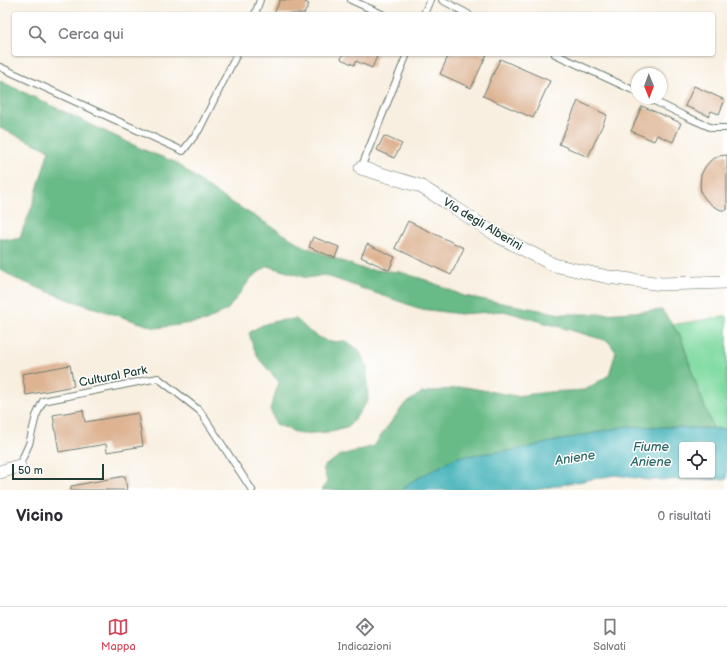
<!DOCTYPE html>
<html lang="it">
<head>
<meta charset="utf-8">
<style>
	body { margin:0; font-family:"Balsamiq Sans",sans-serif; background:#f7f7f7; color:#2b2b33 }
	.controls { position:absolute; right:12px; bottom:12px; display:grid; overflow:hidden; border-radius:4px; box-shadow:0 1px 3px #0004 }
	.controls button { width:36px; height:36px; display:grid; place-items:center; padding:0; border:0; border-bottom:1px solid #e1e1e2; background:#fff; color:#2b2b33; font:20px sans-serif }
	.compass { position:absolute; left:631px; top:68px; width:36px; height:36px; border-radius:50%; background:#fff; box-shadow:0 1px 3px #0004; rotate:179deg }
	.scale { position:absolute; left:12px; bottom:10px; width:92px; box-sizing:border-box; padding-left:4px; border:2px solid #1f3d34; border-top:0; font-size:11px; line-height:14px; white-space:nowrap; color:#1f3d34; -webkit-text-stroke:3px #fff; paint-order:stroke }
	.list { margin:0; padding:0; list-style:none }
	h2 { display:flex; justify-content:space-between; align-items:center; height:52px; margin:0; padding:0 16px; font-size:17px }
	h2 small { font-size:13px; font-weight:400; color:#7c7c81 }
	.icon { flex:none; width:22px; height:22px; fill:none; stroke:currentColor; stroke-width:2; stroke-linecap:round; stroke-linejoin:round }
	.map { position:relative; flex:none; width:727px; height:490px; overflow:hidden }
	.search { position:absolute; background:#fff; box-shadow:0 1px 3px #0004; left:12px; right:12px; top:12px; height:44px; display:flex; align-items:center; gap:10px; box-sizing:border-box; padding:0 14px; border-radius:4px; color:#7c7c81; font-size:15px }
	.sheet { height:116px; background:#fff }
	nav { display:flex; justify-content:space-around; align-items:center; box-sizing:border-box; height:56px; border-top:1px solid #e1e1e2; background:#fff; font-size:11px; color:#7c7c81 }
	nav a { display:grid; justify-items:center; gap:2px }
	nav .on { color:#d1495b }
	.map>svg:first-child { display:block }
	.green { fill:#7fdaa0; stroke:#4f8c6a }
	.forest { fill:#67ba86; stroke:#437c5d }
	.water { fill:#40b1b8; stroke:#307776; fill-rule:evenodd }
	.building { fill:#ddb392 }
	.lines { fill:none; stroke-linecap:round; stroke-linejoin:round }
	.lane-casing { stroke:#6b7b70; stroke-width:8 }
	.street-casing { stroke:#6b7b70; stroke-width:14 }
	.lane { stroke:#fff; stroke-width:6 }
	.street { stroke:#fff; stroke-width:13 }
	.labels { text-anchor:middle; stroke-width:3; stroke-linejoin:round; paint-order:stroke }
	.street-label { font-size:12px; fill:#1f3d34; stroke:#fff }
	.water-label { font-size:13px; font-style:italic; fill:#2b6662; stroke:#fff }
</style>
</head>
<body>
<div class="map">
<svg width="727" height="490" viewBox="0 0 727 490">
	<rect width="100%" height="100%" fill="#fff"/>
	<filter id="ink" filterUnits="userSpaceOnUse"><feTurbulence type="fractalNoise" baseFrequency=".025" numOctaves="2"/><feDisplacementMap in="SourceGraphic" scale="8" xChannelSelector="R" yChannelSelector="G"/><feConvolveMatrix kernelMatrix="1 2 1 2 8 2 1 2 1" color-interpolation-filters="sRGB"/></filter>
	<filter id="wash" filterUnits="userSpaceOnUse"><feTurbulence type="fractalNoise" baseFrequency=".012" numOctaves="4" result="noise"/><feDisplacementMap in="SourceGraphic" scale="16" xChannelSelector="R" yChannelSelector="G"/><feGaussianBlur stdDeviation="0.9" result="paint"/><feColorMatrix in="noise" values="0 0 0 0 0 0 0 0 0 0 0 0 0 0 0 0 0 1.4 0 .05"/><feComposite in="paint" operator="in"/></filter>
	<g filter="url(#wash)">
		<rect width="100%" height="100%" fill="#f8efe0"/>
		<path class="green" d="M727 316V429L713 428 695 381 681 337 672 325Z"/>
		<path class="forest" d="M0 81 144 150 175 162 213 191 305 247 363 269 400 272 426 280 464 296 561 314H603L662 310 681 337 695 381 713 428 626 426 515 450 457 457 409 483 403 490H321L327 482 323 467 341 455 374 446 385 430 404 405 421 393 465 387 516 396 549 392 585 390 609 375 616 352 608 341 504 311 460 314 421 309 324 275 307 278 268 266 252 277 228 309 206 321 156 328 64 298 14 278 0 269V237L3 239H19L32 207 49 150 0 128Z
			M296 319 310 332 328 342 345 341 358 349 367 366 368 401 349 426 328 432 300 434 276 424 270 409 279 382 259 359 253 346 249 333C264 322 278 320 296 319Z"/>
		<path class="water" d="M626 426 727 429V479L649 480 615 475 534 490H403L409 483 457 457 515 450ZM682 445H712V475H682Z"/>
		<g id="blocks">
			<path class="building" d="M280 0H301L309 4 304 14H274Z
				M343 54H378L372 68 356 61 354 65 341 59Z
				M449 54H487L471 88 440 74Z
				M500 59 550 81 533 118 483 96Z
				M694 86 725 100 719 114 711 111 709 116 685 106Z
				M578 101 607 115 588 157 559 144Z
				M642 106 681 123 673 142 657 135 654 141 631 131Z
				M384 136 402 144 394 158 377 150Z
				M727 155V210H721L713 206 706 200 701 193 700 184 701 175 705 167 711 160 719 156Z
				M408 221 464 248 451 275 395 248Z
				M313 237 339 247 335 258 309 247Z
				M367 244 395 257 389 270 361 257Z
				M70 365 74 386 26 395 22 374Z
				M83 410 85 422 138 413 143 446 107 452 106 444 59 452 53 415Z
				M125 476 127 490H71V486Z"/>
		</g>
	</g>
	<g filter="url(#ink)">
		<use href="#blocks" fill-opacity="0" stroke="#6b7b70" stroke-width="1"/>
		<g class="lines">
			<g class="lane-casing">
				<path id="lane" d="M351 0 382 14
					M442 0 468 14
					M255 14 260 0
					M424 14 430 0
					M555 54 637 92
					M0 67 183 151 199 130 237 54
					M648 98 685 116 712 128H727
					M361 168 407 54
					M19 466 29 444 36 416 43 401 158 378 200 411 252 490"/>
			</g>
			<g class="street-casing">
				<path id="street" d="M361 168 420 186 454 207 498 236 554 265 608 277 662 284 727 282
					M0 472 19 466"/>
			</g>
			<use href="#lane" class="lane"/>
			<use href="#street" class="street"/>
		</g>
	</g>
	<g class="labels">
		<g class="street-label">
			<text transform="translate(483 224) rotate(31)" y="4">Via degli Alberini</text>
			<text transform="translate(113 376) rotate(-11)" y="4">Cultural Park</text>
		</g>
		<g class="water-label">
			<text x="651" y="451">Fiume<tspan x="651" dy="15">Aniene</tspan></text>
			<text transform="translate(575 457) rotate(-9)" y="5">Aniene</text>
		</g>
	</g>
</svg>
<div class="controls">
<button><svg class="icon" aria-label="locate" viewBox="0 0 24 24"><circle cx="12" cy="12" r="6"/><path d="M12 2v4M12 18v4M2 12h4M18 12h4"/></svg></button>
</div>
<svg class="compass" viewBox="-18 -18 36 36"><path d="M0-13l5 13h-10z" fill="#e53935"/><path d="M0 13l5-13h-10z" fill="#7c7c81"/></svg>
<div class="scale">50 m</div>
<div class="search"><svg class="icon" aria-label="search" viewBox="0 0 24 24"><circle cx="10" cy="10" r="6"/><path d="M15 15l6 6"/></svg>Cerca qui</div>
</div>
<section class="sheet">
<h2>Vicino<small>0 risultati</small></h2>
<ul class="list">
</ul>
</section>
<nav>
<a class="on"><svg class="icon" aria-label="map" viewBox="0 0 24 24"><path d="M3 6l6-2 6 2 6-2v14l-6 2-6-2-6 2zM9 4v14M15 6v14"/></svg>Mappa</a>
<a><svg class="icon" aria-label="directions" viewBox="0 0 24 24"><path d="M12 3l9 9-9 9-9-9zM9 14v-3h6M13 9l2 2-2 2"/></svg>Indicazioni</a>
<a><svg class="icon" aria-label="saved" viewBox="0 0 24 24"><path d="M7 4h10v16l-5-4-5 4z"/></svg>Salvati</a>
</nav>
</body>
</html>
